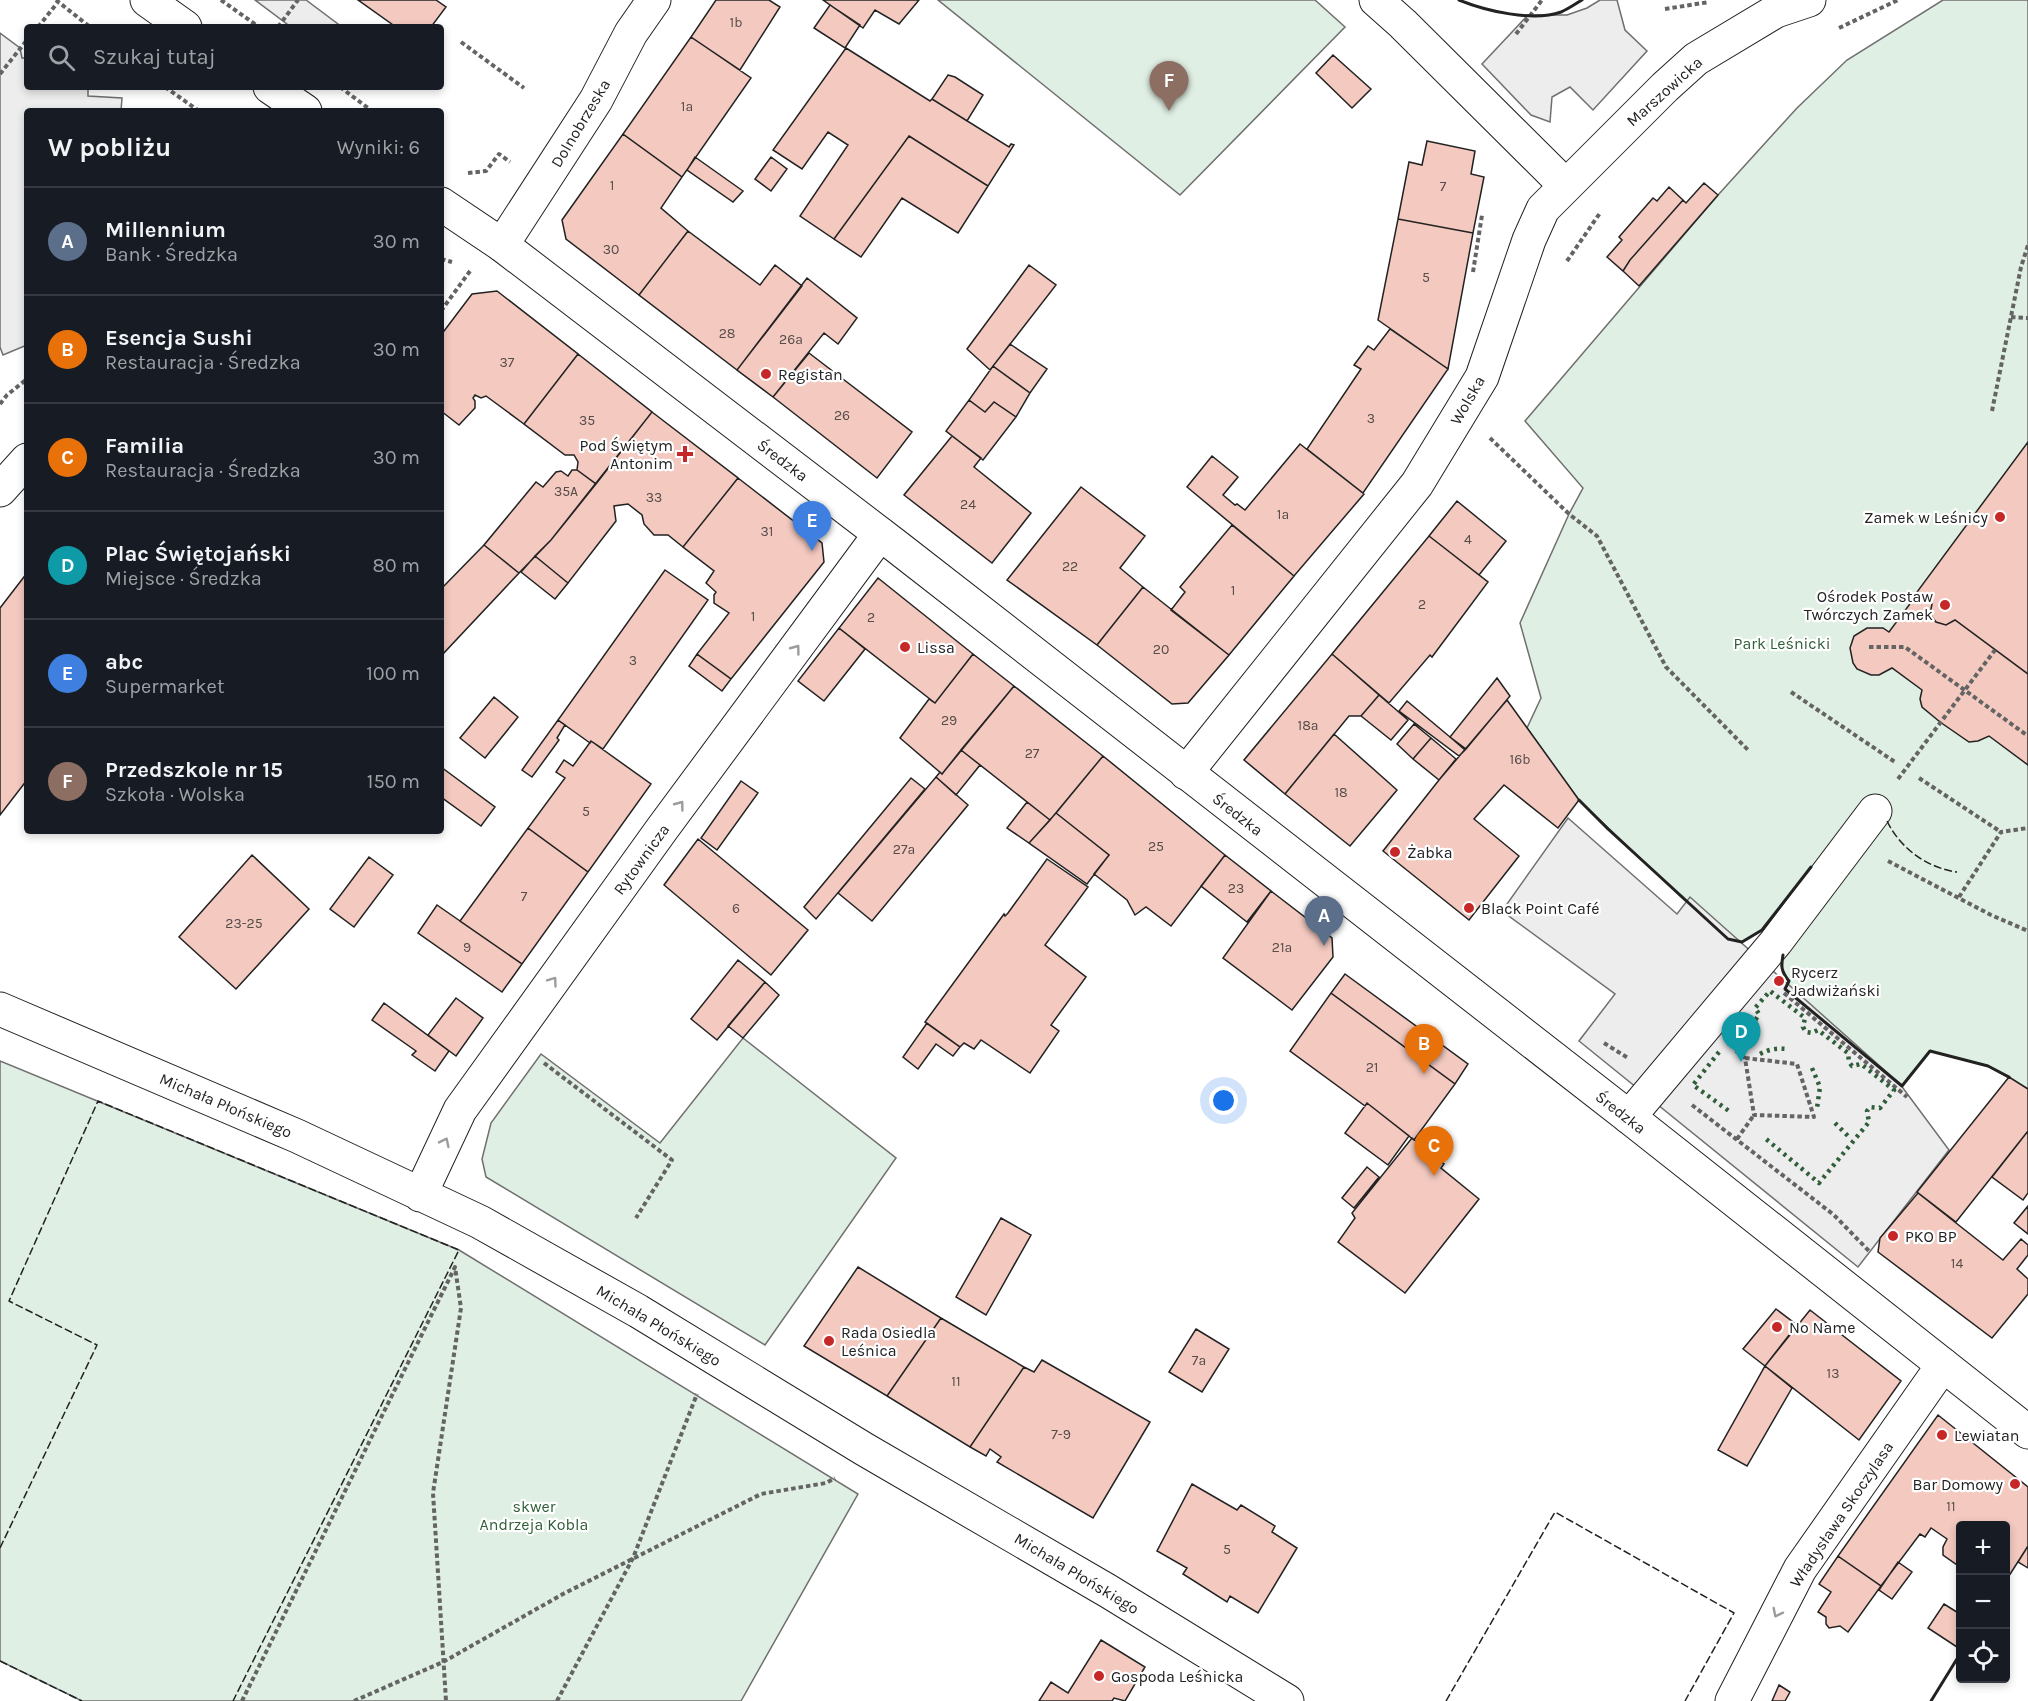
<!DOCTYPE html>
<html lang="pl">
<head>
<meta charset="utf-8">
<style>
	body { margin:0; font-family:Karla,sans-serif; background:#20242c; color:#f1f3f6 }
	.controls { position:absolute; right:18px; bottom:18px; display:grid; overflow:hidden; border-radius:6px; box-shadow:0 3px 9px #0003 }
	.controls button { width:54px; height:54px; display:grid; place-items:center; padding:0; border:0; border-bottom:2px solid #363941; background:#171b24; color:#f1f3f6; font:30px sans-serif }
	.you { position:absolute; left:1224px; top:1101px; width:21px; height:21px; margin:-15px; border:4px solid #fff; border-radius:50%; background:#1a73e8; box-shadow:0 0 0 9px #1a73e833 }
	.badge { display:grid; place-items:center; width:39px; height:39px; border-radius:50%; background:#c62828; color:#fff; font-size:20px; font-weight:700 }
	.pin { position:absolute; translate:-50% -50px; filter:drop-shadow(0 2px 3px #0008) }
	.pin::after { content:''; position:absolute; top:32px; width:21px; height:18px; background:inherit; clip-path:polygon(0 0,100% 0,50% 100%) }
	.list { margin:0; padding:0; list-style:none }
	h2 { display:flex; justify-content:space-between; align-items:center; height:78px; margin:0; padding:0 24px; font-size:26px }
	h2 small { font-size:20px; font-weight:400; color:#9ea1a6 }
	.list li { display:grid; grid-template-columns:39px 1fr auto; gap:18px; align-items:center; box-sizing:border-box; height:108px; padding:0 24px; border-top:2px solid #363941 }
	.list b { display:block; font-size:22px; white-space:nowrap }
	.list p { margin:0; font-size:20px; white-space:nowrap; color:#9ea1a6 }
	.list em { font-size:20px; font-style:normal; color:#9ea1a6 }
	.icon { flex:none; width:33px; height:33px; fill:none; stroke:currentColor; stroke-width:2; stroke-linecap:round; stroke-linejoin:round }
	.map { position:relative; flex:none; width:2028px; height:1701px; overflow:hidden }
	.search { position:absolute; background:#171b24; box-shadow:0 3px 9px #0003; left:24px; top:24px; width:420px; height:66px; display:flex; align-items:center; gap:15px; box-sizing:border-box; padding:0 21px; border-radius:6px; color:#9ea1a6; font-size:22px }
	.panel { position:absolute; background:#171b24; box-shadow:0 3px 9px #0003; left:24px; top:108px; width:420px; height:726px; border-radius:6px }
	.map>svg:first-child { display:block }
	.green { fill:#e0efe3; stroke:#6f6f6f; stroke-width:1.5 }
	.parking { fill:#ededed; stroke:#6f6f6f; stroke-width:1.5 }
	.building { fill:#f3c9c0; stroke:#222; stroke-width:1.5 }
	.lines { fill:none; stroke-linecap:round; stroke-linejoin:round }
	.minor-casing { stroke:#222; stroke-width:35 }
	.major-casing { stroke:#222; stroke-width:35 }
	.path { stroke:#646464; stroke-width:4; stroke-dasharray:4.5 3; stroke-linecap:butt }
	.minor { stroke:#fff; stroke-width:33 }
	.major { stroke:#fff; stroke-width:33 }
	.hedge { stroke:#2f5e38; stroke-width:4.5; stroke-dasharray:3 4.5; stroke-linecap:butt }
	.fence { stroke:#222; stroke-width:1.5; stroke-dasharray:8 3; stroke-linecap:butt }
	.wall { stroke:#222; stroke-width:3 }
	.oneway { stroke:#9c9c9c }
	.poi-dot { fill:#c62828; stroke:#fff; stroke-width:2 }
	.labels { text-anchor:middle; stroke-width:4.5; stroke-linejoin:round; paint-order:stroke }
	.number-label { font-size:14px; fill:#564c4a }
	.street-label { font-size:16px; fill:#222; stroke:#fff }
	.poi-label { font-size:16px; fill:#222; stroke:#fff; text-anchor:start }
	.park-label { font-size:16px; fill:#2f5e38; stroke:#fff }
</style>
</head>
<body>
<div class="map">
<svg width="2028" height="1701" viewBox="0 0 2028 1701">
	<rect width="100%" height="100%" fill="#fff"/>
	<path class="green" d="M938 0H1315L1345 27 1180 195Z
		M1943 0H2028V1089L1988 1066 1930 1051 1902 1086 1785 989 1789 981 1781 966 1784 952 1762 930 1742 942 1728 939 1681 897 1579 800 1527 728 1541 698 1520 623 1569 514 1583 488 1525 421 1718 195 1797 108 1847 60Z
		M743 1038 896 1158 765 1345 486 1177 482 1159 491 1123 541 1054 660 1143Z
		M0 1061 459 1250 858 1494 741 1701H82L0 1661Z"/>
	<path class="parking" d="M255 0H306L342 27H291Z
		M1600 0H1617L1625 30 1647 51 1593 110 1570 87 1552 97 1550 122 1531 115 1482 64 1528 15H1567L1587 8Z
		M0 33 20 48 22 58H27V87H88V96L122 98 121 111H27V345L3 355 0 347Z
		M1568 818 1677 914 1690 897 1900 1084 1949 1150 1858 1267 1579 1041 1615 994 1502 911Z"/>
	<path class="building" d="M358 0H436L446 7 431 27H396Z
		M716 0H769L780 7 740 70 691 37Z
		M823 0H919L899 24 875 10 863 28Z
		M830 5 860 25 845 48 814 28Z
		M691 37 751 78 682 177 623 134Z
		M846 48 930 101 932 99 1009 147 1011 144 1014 145 988 186 909 136 834 239 800 216 848 145 828 132 802 169 773 150Z
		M1333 55 1371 89 1352 108 1316 73Z
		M948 75 955 77 983 95 967 121 932 99Z
		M623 134 682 177 661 208 688 231 639 295 566 239 562 220Z
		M909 136 988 186 958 233 902 198 861 257 834 239Z
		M1427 141 1475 151 1471 174 1484 177 1473 233 1398 219 1409 162 1422 165Z
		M695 157 743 191 733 202 687 170Z
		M771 157 787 169 771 191 755 179Z
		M1704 183 1718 195 1639 286 1623 271 1630 260 1683 200 1686 203Z
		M1669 187 1683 200 1630 260 1623 271 1607 257 1622 240 1619 237 1653 198 1657 201Z
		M1398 219 1473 233 1448 369 1378 320Z
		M688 231 760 285 775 265 802 286 737 370 639 295Z
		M1029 265 1056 285 990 370 967 349Z
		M807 278 857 318 838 344 824 333 773 397 737 370Z
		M497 291 578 354 524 424 486 396 481 398 475 395 473 398 475 401V408L459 425 441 411V335L472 294Z
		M1390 329 1448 369 1363 493 1307 449 1361 369 1354 365 1360 357 1368 346 1374 350Z
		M1010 344 1047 369 1030 393 993 366Z
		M809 353 912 432 877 478 773 397Z
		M578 354 652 412 596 484 577 470 578 462 574 455H565L524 424Z
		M993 366 1030 393 1016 417 994 402 985 412 969 400Z
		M969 400 985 412 994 402 1016 417 983 460 946 431Z
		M652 412 738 478 683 547 668 535H654L644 524 642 515 628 504 614 506 616 521 568 583 535 556 551 540Z
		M952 436 981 458 974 467 1031 513 992 563 904 495Z
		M2028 442V674L1955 620 1946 625 1936 622 1930 614 1932 604 1917 592Z
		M1300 444 1364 494 1294 576 1187 487 1212 456 1238 477 1223 495 1235 505 1237 504 1245 510Z
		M572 470H577L596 484 551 540 519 573 484 545 536 482 543 487 556 472 561 471 568 476Z
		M738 478 822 543 824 562 731 679 697 654 729 613 714 603V595L716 592 706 583 714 571 683 547Z
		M1081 487 1145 536 1120 568 1143 587 1097 645 1007 580Z
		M1457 501 1506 541 1479 575 1429 536Z
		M1232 525 1294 576 1229 655 1171 610 1185 592 1180 587Z
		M1429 536 1488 582 1432 657 1430 655 1389 703 1332 654Z
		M484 545 519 573 441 656V589Z
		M535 556 568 583 555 599 521 572Z
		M665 570 708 600 603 749 591 741 590 743 558 720Z
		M27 573V780L0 815V608Z
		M878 578 973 654 935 703 839 628Z
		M1143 587 1229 655 1188 703 1172 704 1097 645Z
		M1918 593 1932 604 1930 614 1936 622 1946 625 1955 620 2028 674V765L1989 736 1978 741 1969 742 1940 722 1922 707 1920 699 1922 690 1892 668 1879 675H1871L1857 669 1853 663 1850 648 1854 636 1867 628H1883L1889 632Z
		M839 628 865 649 824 701 798 681Z
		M697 654 731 679 722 691 689 666Z
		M973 654 1014 686 942 774 900 738 929 699 935 703Z
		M1332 654 1379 695 1361 716H1349L1285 794 1244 760Z
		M1497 678 1510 696 1466 749 1450 737Z
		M1014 686 1103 756 1050 820 961 750Z
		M1379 695 1408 720 1391 740 1361 716Z
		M494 697 518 717 485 758 460 738Z
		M1507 700 1579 800 1558 828 1504 785 1474 819 1519 856 1469 920 1383 851 1439 780Z
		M1407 701 1450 737 1465 750 1459 756 1399 711Z
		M558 720 565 725 557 738 559 740 532 777 522 770Z
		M1414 724 1431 738 1413 759 1397 744Z
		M1334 734 1397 790 1350 846 1285 794Z
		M1431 738 1456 759 1439 780 1413 759Z
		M591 741 651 784 588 872 528 828 565 778 556 772 564 760 573 766Z
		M961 750 980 765 956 795 936 777 940 772 942 774Z
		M1103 756 1225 855 1171 926 1146 907 1135 915 1127 900 1094 874 1109 855 1056 813Z
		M441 767 495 807 481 826 441 797Z
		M936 777 968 805 872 921 838 893Z
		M911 778 925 789 816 919 804 907Z
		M741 781 758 793 717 850 701 838Z
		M1027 802 1050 820 1029 843 1007 828Z
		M1056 813 1109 855 1087 884 1029 843Z
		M528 828 588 872 522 964 460 921Z
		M698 839 808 930 771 975 664 885Z
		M252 855 309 909 236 989 179 937Z
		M1225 855 1271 891 1247 922 1201 886Z
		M369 857 393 875 354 927 330 909Z
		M1047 859 1088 887 1045 945 1086 977 1051 1025 1059 1031 1030 1073 981 1040 974 1049 964 1043 960 1047 925 1022 1004 914 1005 916 1008 913Z
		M1271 891 1332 938 1333 957 1292 1010 1223 958Z
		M437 905 522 964 502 992 418 933Z
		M738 960 765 982 717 1040 691 1019Z
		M1345 974 1468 1064 1455 1084 1331 993Z
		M765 982 779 995 743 1038 728 1026Z
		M1331 993 1455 1084 1414 1140 1367 1103 1365 1106 1290 1051Z
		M456 998 483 1018 456 1056 428 1035Z
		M384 1003 449 1051 435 1071 412 1055 416 1051 372 1020Z
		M927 1023 960 1047 953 1056 936 1044 918 1069 903 1057Z
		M2009 1077 2028 1089V1131L1956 1222 1917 1192Z
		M1367 1103 1409 1136 1388 1165 1345 1133Z
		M2028 1131V1193L2023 1200 1992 1177Z
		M1412 1138 1444 1164 1441 1168 1479 1199 1405 1293 1338 1242 1355 1218 1352 1213Z
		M1367 1167 1379 1177 1354 1208 1342 1198Z
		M1918 1193 2003 1260 2021 1239 2028 1245V1255L2017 1269 2028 1279V1294L1992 1338 1878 1252 1880 1238Z
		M2028 1206V1234L2014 1223Z
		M1001 1218 1031 1235 986 1315 956 1297Z
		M858 1267 941 1318 887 1396 804 1346Z
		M1776 1309 1797 1325 1765 1366 1743 1349Z
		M1810 1310 1901 1381 1859 1440 1765 1366Z
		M941 1318 1024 1367 970 1447 887 1396Z
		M1196 1329 1229 1349 1202 1392 1169 1372Z
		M1042 1360 1150 1422 1093 1518 997 1462 1001 1457 990 1449 986 1456 970 1447 1024 1367 1034 1372Z
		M1765 1366 1792 1388 1747 1466 1718 1450Z
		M1938 1415 2028 1487V1546L2007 1579 2006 1526H1960V1567L1943 1555V1547L1947 1539 1931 1528 1925 1537 1920 1534 1881 1586 1838 1556Z
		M1192 1484 1237 1510 1241 1505 1275 1526 1272 1532 1297 1548 1258 1613 1230 1596 1227 1602 1183 1574 1187 1568 1157 1551Z
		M2028 1546V1568L2018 1562Z
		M1838 1556 1881 1586 1848 1632 1840 1626 1829 1628 1826 1624V1617L1818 1612 1831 1592 1819 1584Z
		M1898 1562 1912 1572 1892 1599 1879 1590Z
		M1944 1604 1960 1614V1649L1928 1628Z
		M1101 1640 1145 1667 1125 1701 1114 1698 1112 1701H1039L1051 1682 1068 1693Z
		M1779 1685 1790 1692 1785 1701H1772Z"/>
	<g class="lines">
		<g class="minor-casing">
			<path id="minor" d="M1376 0 1403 24 1565 185
				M502 245 596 100 631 33 654 0
				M0 490 27 460
				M1186 773 1417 484 1482 377 1529 240 1543 209 1665 87 1696 59 1776 11 1809 0
				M0 1009 297 1136 480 1222 638 1311 864 1449 1108 1591 1287 1701
				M1629 1117 1776 942 1875 811
				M420 1195 460 1110 662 829 880 534
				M1732 1701 1800 1569 1943 1365"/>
		</g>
		<g class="major-casing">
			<path id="major" d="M147 0 185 27
				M270 87 305 111
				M441 204 502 245 896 546 1629 1117 2028 1432"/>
		</g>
		<path class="path" d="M56 0 90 27
			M221 0 259 27
			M1665 9 1709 2
			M38 27 58 2
			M278 27 298 0
			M1839 28 1898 0
			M1516 34 1542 0
			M461 42 524 88
			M0 74 27 40
			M165 87 199 111
			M340 87 372 111
			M468 173 486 171 499 154 510 162
			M441 259 452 262
			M1567 261 1600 213
			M1473 272 1482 215
			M441 311 470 271
			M2011 317 2028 318
			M0 404 7 395 27 379
			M1992 411 2021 267 2028 245
			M1490 438 1569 514 1597 536 1666 667 1748 750
			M1869 647H1905L2028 736
			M1791 692 1895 762
			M1919 778 2001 832
			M1898 779 1995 650
			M1888 861 1991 915 2028 931
			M1959 897 2001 832 2028 828
			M1784 993 1907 1097
			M1604 1043 1628 1058
			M1736 1051 1745 1058 1754 1115 1814 1117 1797 1064 1745 1058
			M544 1063 672 1160 636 1218
			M1692 1105 1834 1215 1869 1251
			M1737 1139 1754 1115
			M242 1701 455 1267 461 1308 433 1493 446 1701
			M354 1701 443 1662 563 1594 761 1494 826 1483 835 1478
			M557 1701 633 1558 697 1394"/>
		<use href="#minor" class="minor"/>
		<use href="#major" class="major"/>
		<path class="hedge" d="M1745 1045 1733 1035 1747 1019H1756L1759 1014 1755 1008 1770 991 1805 1018 1803 1027 1806 1032 1812 1033 1818 1030 1848 1053 1849 1062 1852 1066 1861 1064 1894 1090 1880 1108 1870 1107 1867 1111 1869 1122 1819 1183 1766 1139
			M1719 1052 1693 1085 1729 1111
			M1760 1054C1769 1049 1777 1048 1788 1049
			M1812 1068 1820 1087 1817 1108
			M1835 1123 1849 1137"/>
		<path class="fence" d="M1887 821C1900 848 1927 868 1957 872
			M0 1548 97 1345 9 1301 98 1101 459 1250 233 1701
			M0 1661 82 1701
			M1446 1701 1555 1512 1734 1613 1685 1701"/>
		<path class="wall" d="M1459 0C1486 11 1533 22 1561 12 1568 9 1575 4 1582 0
			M1579 800 1608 829 1728 939 1742 942 1762 930 1811 867
			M1783 955C1781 966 1781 972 1789 981L1785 989 1902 1086 1930 1051 1988 1066 2009 1077
			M1931 1701 1960 1654"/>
	</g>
	<defs><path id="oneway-chevron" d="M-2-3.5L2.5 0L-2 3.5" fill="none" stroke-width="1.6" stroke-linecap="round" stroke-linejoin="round" transform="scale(1.5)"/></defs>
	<g class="oneway">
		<use href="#oneway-chevron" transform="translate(796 649) rotate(-53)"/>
		<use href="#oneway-chevron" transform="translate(680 805) rotate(-53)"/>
		<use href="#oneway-chevron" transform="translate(553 981) rotate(-54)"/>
		<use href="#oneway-chevron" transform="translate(445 1142) rotate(-64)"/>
		<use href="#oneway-chevron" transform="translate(1777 1613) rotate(117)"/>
	</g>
	<g class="poi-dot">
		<circle cx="766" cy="374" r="6"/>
		<path d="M682 445h6v6h6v6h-6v6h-6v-6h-6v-6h6z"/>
		<circle cx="2000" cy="517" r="6"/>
		<circle cx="1945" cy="605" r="6"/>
		<circle cx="905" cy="647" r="6"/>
		<circle cx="1395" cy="852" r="6"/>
		<circle cx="1469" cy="908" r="6"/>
		<circle cx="1779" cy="981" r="6"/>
		<circle cx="1893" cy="1236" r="6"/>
		<circle cx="1777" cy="1327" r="6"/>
		<circle cx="829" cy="1341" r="6"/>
		<circle cx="1942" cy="1435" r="6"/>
		<circle cx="2015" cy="1484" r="6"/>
		<circle cx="1099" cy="1676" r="6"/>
	</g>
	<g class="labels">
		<g class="number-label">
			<text x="736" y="27">1b</text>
			<text x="687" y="111">1a</text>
			<text x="612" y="190">1</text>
			<text x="1443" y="191">7</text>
			<text x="611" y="254">30</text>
			<text x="1426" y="282">5</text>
			<text x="727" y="338">28</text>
			<text x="791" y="344">26a</text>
			<text x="507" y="367">37</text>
			<text x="842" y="420">26</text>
			<text x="1371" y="423">3</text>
			<text x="587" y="425">35</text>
			<text x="566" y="496">35A</text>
			<text x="654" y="502">33</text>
			<text x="968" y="509">24</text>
			<text x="1283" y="519">1a</text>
			<text x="767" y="536">31</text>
			<text x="1468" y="544">4</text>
			<text x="1070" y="571">22</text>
			<text x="1233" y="595">1</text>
			<text x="1422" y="609">2</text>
			<text x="753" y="621">1</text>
			<text x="871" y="622">2</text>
			<text x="1161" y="654">20</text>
			<text x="633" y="665">3</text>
			<text x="949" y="725">29</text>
			<text x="1308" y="730">18a</text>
			<text x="1032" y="758">27</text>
			<text x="1520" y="764">16b</text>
			<text x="1341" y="797">18</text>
			<text x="586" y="816">5</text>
			<text x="1156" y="851">25</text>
			<text x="904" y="854">27a</text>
			<text x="1236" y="893">23</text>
			<text x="524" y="901">7</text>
			<text x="736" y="913">6</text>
			<text x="244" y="928">23-25</text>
			<text x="467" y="952">9</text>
			<text x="1282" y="952">21a</text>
			<text x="1372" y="1072">21</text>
			<text x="1957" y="1268">14</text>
			<text x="1199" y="1365">7a</text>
			<text x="1833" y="1378">13</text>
			<text x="956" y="1386">11</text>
			<text x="1061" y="1439">7-9</text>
			<text x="1951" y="1511">11</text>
			<text x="1227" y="1554">5</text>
		</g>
		<g class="street-label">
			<text transform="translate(1664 91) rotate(-42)" y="6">Marszowicka</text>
			<text transform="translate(580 123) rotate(-59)" y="6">Dolnobrzeska</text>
			<text transform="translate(1467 400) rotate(-60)" y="6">Wolska</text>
			<text transform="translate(783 460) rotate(37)" y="6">Średzka</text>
			<text transform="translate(1238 814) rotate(38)" y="6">Średzka</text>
			<text transform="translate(641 859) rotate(-54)" y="6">Rytownicza</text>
			<text transform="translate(226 1105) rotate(23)" y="6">Michała Płońskiego</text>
			<text transform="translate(1621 1112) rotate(38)" y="6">Średzka</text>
			<text transform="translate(659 1325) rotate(31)" y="6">Michała Płońskiego</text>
			<text transform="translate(1841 1514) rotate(-56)" y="6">Władysława Skoczylasa</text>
			<text transform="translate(1077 1573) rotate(31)" y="6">Michała Płońskiego</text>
		</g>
		<g class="poi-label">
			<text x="778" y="380">Registan</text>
			<text x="673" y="451" text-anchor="end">Pod Świętym<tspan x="673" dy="18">Antonim</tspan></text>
			<text x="1988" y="523" text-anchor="end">Zamek w Leśnicy</text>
			<text x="1933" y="602" text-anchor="end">Ośrodek Postaw<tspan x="1933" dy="18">Twórczych Zamek</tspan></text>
			<text x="917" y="653">Lissa</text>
			<text x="1407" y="858">Żabka</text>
			<text x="1481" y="914">Black Point Café</text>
			<text x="1791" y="978">Rycerz<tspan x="1791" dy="18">Jadwiżański</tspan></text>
			<text x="1905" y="1242">PKO BP</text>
			<text x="1789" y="1333">No Name</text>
			<text x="841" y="1338">Rada Osiedla<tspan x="841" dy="18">Leśnica</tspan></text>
			<text x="1954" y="1441">Lewiatan</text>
			<text x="2003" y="1490" text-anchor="end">Bar Domowy</text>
			<text x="1111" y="1682">Gospoda Leśnicka</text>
		</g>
		<g class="park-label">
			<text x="1782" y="649">Park Leśnicki</text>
			<text x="534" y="1512">skwer<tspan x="534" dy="18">Andrzeja Kobla</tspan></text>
		</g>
	</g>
</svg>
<div class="controls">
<button>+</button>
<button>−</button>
<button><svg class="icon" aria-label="locate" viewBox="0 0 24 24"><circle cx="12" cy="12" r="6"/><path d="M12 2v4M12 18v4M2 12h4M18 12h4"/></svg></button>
</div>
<div class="you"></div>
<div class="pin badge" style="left:1324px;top:946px;background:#5c6f8a">A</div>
<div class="pin badge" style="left:1424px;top:1074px;background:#e8710a">B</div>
<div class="pin badge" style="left:1434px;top:1176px;background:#e8710a">C</div>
<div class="pin badge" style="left:1741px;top:1062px;background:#0f9aa8">D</div>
<div class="pin badge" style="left:812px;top:551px;background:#3f7fe0">E</div>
<div class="pin badge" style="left:1169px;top:111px;background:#8d6e63">F</div>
<div class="search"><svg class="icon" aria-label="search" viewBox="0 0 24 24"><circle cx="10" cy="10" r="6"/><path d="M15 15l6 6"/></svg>Szukaj tutaj</div>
<section class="panel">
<h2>W pobliżu<small>Wyniki: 6</small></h2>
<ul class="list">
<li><span class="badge" style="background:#5c6f8a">A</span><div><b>Millennium</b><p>Bank · Średzka</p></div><em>30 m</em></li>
<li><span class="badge" style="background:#e8710a">B</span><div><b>Esencja Sushi</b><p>Restauracja · Średzka</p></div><em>30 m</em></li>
<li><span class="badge" style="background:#e8710a">C</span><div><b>Familia</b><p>Restauracja · Średzka</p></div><em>30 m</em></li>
<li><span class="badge" style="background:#0f9aa8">D</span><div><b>Plac Świętojański</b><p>Miejsce · Średzka</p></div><em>80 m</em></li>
<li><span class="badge" style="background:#3f7fe0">E</span><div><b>abc</b><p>Supermarket</p></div><em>100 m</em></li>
<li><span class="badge" style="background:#8d6e63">F</span><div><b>Przedszkole nr 15</b><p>Szkoła · Wolska</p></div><em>150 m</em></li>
</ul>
</section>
</div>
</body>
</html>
